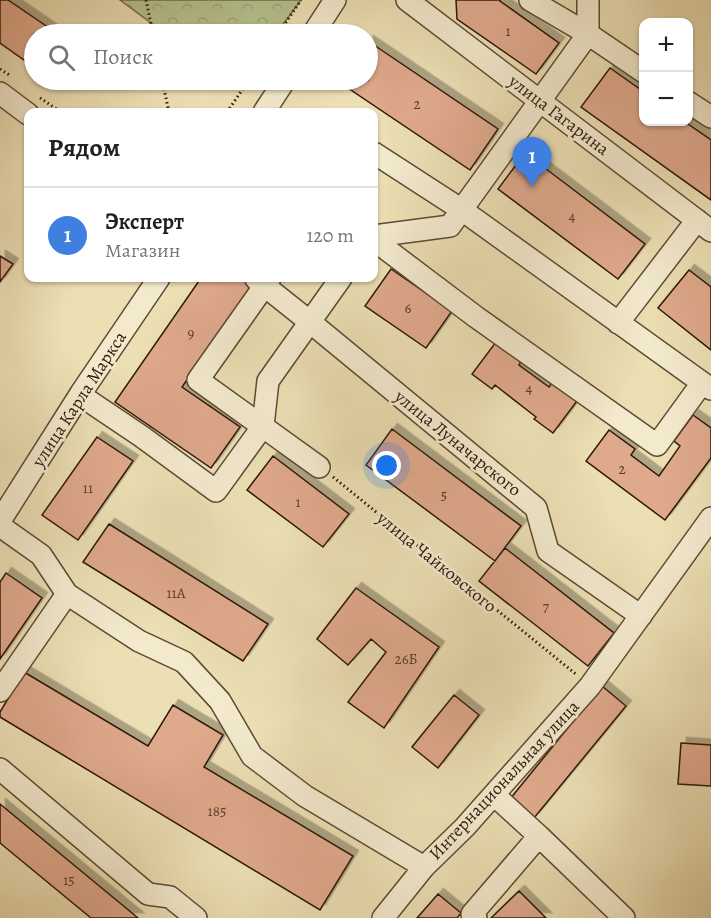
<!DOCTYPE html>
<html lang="ru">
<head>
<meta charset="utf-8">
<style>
	body { margin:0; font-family:Alegreya,serif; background:#f2f2f2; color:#202124 }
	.controls { position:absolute; right:18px; top:18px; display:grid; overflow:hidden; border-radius:12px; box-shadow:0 2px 4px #0004 }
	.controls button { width:54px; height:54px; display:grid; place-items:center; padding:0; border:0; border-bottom:2px solid #e0e0e0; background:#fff; color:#202124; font:30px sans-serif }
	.you { position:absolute; left:387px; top:466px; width:21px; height:21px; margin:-15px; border:4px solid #fff; border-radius:50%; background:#1a73e8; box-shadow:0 0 0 9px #1a73e833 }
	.badge { display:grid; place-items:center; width:39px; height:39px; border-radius:50%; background:#8f2418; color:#fff; font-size:20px; font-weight:700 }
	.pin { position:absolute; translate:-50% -50px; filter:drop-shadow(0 2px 3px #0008) }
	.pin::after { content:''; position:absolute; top:32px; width:21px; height:18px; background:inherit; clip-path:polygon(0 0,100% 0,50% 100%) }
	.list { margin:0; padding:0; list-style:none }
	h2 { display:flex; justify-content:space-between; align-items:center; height:78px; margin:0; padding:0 24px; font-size:26px }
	h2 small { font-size:20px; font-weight:400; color:#757577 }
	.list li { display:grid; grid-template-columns:39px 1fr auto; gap:18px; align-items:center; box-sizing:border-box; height:96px; padding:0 24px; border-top:2px solid #e0e0e0 }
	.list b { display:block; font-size:22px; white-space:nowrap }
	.list p { margin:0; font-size:20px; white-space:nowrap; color:#757577 }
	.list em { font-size:20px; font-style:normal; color:#757577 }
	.icon { flex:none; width:33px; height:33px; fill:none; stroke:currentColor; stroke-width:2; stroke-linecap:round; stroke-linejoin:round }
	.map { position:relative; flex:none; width:711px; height:918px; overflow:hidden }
	.search { position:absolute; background:#fff; box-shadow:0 2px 4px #0004; left:24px; top:24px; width:354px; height:66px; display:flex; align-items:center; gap:15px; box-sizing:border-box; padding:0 21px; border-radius:33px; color:#757577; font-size:22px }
	.panel { position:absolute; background:#fff; box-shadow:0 2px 4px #0004; left:24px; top:108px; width:354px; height:174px; border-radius:12px }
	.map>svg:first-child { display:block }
	.park { fill:url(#park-crowns); stroke:#726e4c; stroke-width:1.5 }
	.building { fill:#dfa98c; stroke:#2d1908; stroke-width:1.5; filter:url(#shadow) }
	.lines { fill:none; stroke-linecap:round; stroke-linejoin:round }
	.minor-casing { stroke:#5d4a33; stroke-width:24 }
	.path { stroke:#2d1908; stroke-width:3; stroke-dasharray:1.5 3; stroke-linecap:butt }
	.minor { stroke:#f3eace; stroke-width:21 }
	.labels { text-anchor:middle; stroke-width:5; stroke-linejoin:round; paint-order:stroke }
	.number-label { font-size:15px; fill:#5a3d29 }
	.street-label { font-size:18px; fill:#2d1908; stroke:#f3eace }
</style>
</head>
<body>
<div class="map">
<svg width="711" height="918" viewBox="0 0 711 918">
	<defs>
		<pattern id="park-crowns" width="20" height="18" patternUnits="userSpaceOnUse" patternTransform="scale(1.5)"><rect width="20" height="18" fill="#b6c28f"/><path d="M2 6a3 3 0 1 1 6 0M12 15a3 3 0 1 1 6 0" fill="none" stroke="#9da67a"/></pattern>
		<filter id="shadow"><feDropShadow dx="5.5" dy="-5.5" stdDeviation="0" flood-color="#0004"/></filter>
	</defs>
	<rect width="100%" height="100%" fill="#ecdfb4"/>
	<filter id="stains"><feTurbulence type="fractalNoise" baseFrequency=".00333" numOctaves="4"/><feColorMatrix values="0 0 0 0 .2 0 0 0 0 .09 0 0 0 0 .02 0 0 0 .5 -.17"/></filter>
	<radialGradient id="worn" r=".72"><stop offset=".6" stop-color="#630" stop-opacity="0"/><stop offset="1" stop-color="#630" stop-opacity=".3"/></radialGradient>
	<path class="park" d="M120 0H301L276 34H166Z"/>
	<path class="building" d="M0 0H8L58 34H34V67L0 43Z
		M456 0H500V1L559 43 536 74 457 19Z
		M368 41 498 129 470 170 336 80H368Z
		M610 68 644 92V122H685L711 140V200L581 107Z
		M525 153 645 244 618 279 498 189Z
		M0 256 13 264 0 282Z
		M391 269 452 311 426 348 365 306Z
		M689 270 711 287V350L658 308Z
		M201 278H257L182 387 240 427 211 468 115 402Z
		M496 342 521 361 519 365 549 387 552 383 577 401 553 433 534 419 536 417 495 385 492 389 472 374Z
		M693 415 711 428V458L665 520 586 461 609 430 635 449 631 455 659 476 680 446 674 441Z
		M392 429 521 526 495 561 366 465Z
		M97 437 133 461 78 540 42 515Z
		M273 456 349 514 323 547 247 490Z
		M109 524 268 624 243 661 83 562Z
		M505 548 614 633 588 666 479 581Z
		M6 573 42 598 0 659V582Z
		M356 588 439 647 384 728 348 702 386 652 371 639 348 665 317 639Z
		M24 672 148 746 173 705 223 735 204 767 353 856 320 910 0 717V712Z
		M602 686 626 706 534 818 510 799Z
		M454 695 479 715 438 768 412 747Z
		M681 743 711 745V786L678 784Z
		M0 804 138 918H91L0 843Z
		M519 891 546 918H491Z
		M438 894 461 913 457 918H417Z"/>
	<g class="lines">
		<g class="minor-casing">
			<path id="minor" d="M407 0 711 231
				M530 0 588 34
				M588 0V34
				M313 34 335 0
				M0 93 28 114
				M688 102 711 117
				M264 112 285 80
				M374 153 462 210 711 389
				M374 236 450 226 588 34 644 72
				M374 240 476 317 657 445 702 383
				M270 278 198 380 319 467
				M256 279 310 322 536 508 548 551 641 616
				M618 323 697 220
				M80 395 141 436 216 491 263 426 268 381 341 278
				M0 521 81 393 159 278
				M0 526 41 555 67 594 0 691
				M67 594 139 641 184 662 220 701 252 756 305 796 424 867
				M0 769 148 894 170 897 196 918
				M494 795 539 836 624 918
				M383 918 424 867 465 827 590 686 711 518
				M476 918 472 914 539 836"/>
		</g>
		<path class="path" d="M146 0 153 34
			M278 34 301 0
			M0 69 11 76
			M162 80 169 112
			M40 98 61 112
			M227 112 249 80
			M333 477 577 675"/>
		<use href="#minor" class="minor"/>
	</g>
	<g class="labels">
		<g class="number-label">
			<text x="508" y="36">1</text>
			<text x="417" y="109">2</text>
			<text x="572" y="221">4</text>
			<text x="408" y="313">6</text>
			<text x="191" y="338">9</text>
			<text x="529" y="393">4</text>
			<text x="622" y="474">2</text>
			<text x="88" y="493">11</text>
			<text x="444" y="500">5</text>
			<text x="298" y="507">1</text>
			<text x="176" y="598">11А</text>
			<text x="546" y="612">7</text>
			<text x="406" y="664">26Б</text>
			<text x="217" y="816">185</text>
			<text x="69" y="885">15</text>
		</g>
		<g class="street-label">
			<text transform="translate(559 115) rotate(37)" y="6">улица Гагарина</text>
			<text transform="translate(79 399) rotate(-57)" y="6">улица Карла Маркса</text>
			<text transform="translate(458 443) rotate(39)" y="6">улица Луначарского</text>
			<text transform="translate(437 562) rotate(39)" y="6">улица Чайковского</text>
			<text transform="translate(504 780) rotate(-47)" y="6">Интернациональная улица</text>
		</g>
	</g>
	<rect width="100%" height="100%" filter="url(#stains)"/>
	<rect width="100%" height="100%" fill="url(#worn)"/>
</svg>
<div class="controls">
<button>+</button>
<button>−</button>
</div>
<div class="you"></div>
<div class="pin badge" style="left:532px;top:187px;background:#3f7fe0">1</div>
<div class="search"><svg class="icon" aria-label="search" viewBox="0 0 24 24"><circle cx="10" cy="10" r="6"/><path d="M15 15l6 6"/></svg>Поиск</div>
<section class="panel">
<h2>Рядом<small></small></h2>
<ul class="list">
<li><span class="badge" style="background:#3f7fe0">1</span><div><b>Эксперт</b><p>Магазин</p></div><em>120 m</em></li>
</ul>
</section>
</div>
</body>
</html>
